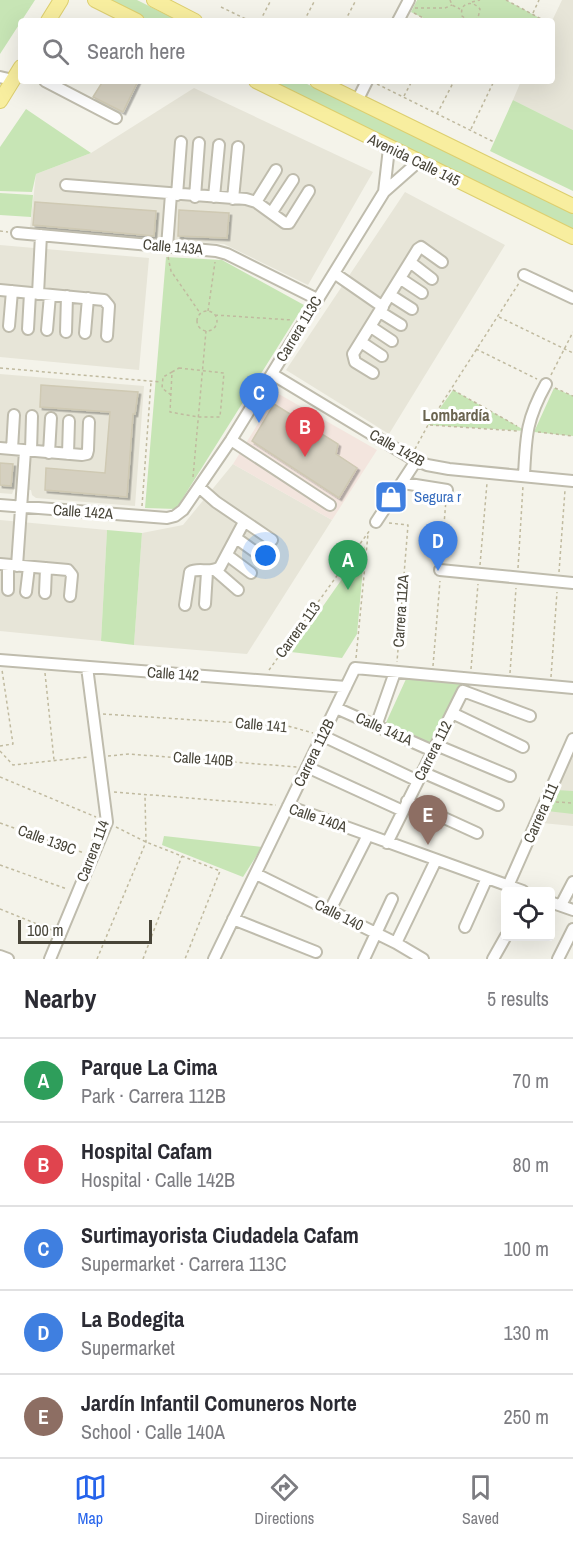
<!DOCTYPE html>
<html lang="en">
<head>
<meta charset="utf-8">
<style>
	body { margin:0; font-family:"Archivo Narrow",sans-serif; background:#f2f2f3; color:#2b2b33 }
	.controls { position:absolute; right:18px; bottom:18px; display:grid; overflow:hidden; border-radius:6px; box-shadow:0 6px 24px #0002 }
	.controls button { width:54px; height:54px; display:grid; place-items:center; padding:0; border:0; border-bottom:2px solid #e1e1e2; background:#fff; color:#2b2b33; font:30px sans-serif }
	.scale { position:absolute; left:18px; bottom:15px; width:134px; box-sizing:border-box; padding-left:6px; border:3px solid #474438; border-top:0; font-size:16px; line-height:21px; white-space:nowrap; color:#474438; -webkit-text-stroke:4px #fff; paint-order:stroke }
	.you { position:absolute; left:266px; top:556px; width:21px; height:21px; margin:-15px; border:4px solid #fff; border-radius:50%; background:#1a73e8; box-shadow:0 0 0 9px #1a73e833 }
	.badge { display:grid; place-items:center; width:39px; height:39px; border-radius:50%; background:#2563eb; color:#fff; font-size:20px; font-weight:700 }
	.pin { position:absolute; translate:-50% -50px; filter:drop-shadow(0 2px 3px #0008) }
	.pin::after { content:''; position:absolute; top:32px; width:21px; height:18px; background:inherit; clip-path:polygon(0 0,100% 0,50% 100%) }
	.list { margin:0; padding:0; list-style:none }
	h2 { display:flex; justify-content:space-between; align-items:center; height:78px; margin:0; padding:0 24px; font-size:26px }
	h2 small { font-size:20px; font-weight:400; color:#7c7c81 }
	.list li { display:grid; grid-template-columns:39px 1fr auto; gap:18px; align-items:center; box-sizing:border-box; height:84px; padding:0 24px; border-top:2px solid #e1e1e2 }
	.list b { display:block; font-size:22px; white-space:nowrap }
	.list p { margin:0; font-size:20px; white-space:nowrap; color:#7c7c81 }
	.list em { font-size:20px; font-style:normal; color:#7c7c81 }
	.icon { flex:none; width:33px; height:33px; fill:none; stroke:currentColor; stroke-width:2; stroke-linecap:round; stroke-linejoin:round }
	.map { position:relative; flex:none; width:573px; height:959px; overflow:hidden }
	.search { position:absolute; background:#fff; box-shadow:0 6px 24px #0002; left:18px; right:18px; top:18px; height:66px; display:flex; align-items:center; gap:15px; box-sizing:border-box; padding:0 21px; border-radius:6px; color:#7c7c81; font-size:22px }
	.sheet { height:498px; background:#fff }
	nav { display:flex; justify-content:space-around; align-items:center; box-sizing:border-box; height:84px; border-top:2px solid #e1e1e2; background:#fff; font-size:16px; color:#7c7c81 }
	nav a { display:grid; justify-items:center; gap:3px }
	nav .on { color:#2563eb }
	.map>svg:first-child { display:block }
	.residential { fill:#e7e5d8 }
	.medical { fill:#f3e5de }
	.green { fill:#c7e5b5 }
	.building { fill:#d5d0c0; stroke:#cfc9b3; stroke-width:1.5; filter:url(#shadow) }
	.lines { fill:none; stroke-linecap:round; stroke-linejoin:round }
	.minor-casing { stroke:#bfbcad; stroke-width:14 }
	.major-casing { stroke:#ddcf6f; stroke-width:16 }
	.path { stroke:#c0ba9f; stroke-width:1.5; stroke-dasharray:3 3; stroke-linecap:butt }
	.minor { stroke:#fff; stroke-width:10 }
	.major { stroke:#f8ee9f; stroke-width:14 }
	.labels { text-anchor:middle; stroke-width:6; stroke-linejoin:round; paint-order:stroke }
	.street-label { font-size:15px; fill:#474438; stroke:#fff }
	.shop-label { font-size:15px; fill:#366cbe; stroke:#fff; text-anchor:start }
	.neighbourhood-label { font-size:16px; font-weight:bold; fill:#6a6450; stroke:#fff }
</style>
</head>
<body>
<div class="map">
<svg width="573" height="959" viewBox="0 0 573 959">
	<defs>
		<filter id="shadow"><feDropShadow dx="2.5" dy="2.5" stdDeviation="0" flood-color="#0004"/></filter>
	</defs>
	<rect width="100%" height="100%" fill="#f4f3ea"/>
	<path class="residential" d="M562 0H573V130L513 100 521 81H552V21Z
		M194 88 373 172 308 285 224 244 30 228 36 174 91 153Z
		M405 192 505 245 389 434 286 370Z
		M0 245 149 258 139 370 0 357Z
		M0 374 144 386 135 506 36 498 32 495 31 490 14 489 12 494 0 493Z
		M233 464 332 520 247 654 134 645 142 533 183 525Z
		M0 520 107 530 101 641 0 631Z
		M573 749V826L542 823 556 790Z"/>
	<path class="medical" d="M277 393 377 450 332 520 233 464Z"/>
	<path class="green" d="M0 0H35L0 54Z
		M106 0H137L179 21H148Z
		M417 0H506L545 21H429L411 12Z
		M271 81H301L573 214V229Z
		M513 100 573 130V191L490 151Z
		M26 109 91 153 36 174 32 192 0 191V147Z
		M0 193 33 195 31 217 0 215Z
		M166 257 222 260 304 305 176 509 145 508Z
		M554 388 573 396V436L534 432Z
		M453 390 526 431 428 425Z
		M107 530 142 533 134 645 101 641Z
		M365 546 357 634 342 658 291 652Z
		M406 679 464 684 434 747 384 727Z
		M556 790 573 791V814L547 811Z
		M164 836 262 847 243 877 162 845Z"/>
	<path class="building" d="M103 81H138L123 112 93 97Z
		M35 202 156 211 154 236 33 225Z
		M179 210 229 213 227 238 178 236Z
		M41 385 138 392 135 414H133L127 497 45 490 46 468 105 473 110 412 40 407Z
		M274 404 338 444 336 454 357 468 339 498 252 441Z
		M0 463 13 464 11 486 0 485Z"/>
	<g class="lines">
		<g class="minor-casing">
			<path id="minor" d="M398 21 409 0
				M0 77 13 80
				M45 81 116 118
				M357 101 367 81
				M66 185 246 199 256 202 285 223H289L309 191
				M384 192 389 148
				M177 195 181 142
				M195 197 199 143
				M214 197 219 145
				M233 199 238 147
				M256 202 276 170
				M272 212 293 180
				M17 233 216 251 227 254 317 299
				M167 247 171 194
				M410 262 432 279
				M334 273 383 307
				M524 275 573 298
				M401 279 422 293
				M0 290 104 300 109 306 107 336
				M38 294 41 235
				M390 295 412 309
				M380 312 401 325
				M9 326 12 291
				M371 327 392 341
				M28 329 30 293
				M47 330 50 295
				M66 332 67 296
				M85 333 88 298
				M361 342 382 356
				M373 373 355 362 353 354 418 249 421 247 442 262
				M272 374 411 458 427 465 449 469 573 481
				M231 440 330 505
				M0 448 82 455 87 454 88 450 89 422
				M12 449 14 415
				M31 451 32 416
				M49 453 51 418
				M68 454 69 421
				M524 476C526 436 526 420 546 384
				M403 483 447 490
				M199 487 216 502 272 540
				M0 505 167 518 175 516 183 510 231 440 384 192 418 162
				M376 522 416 461
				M236 538 261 556
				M227 555 251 573
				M0 564 68 570 72 575 70 596
				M17 566 25 451
				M215 570 238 590
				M440 570 573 583
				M8 590V565
				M26 592 29 567
				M45 593 46 568
				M205 604 207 572
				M185 605 190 572C199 567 210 574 220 567L244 522
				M0 660 346 687
				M336 708 433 751
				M452 713 523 747
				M376 726 395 672
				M323 736 418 781
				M436 745 510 776
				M307 767 403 811
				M422 772 498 805
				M407 801 477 833
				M288 806 523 891
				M387 843 463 691 530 716
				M256 874 396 943 423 959
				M508 886 573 739
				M550 902 573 910
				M561 905 573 882
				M330 910 368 835
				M233 919 316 952
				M465 927 487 878
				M396 943 436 860
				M0 956 8 959
				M50 959 107 822 87 667
				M214 959 355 668 573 688
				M364 959 392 899
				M493 959 506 936
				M558 959 573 929"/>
		</g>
		<g class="major-casing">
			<path id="major" d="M95 0 137 21
				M154 0 195 21
				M48 21 61 0
				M256 81 573 237
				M317 81 573 206
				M0 101 21 67"/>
		</g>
		<path class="path" d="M450 0 452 5 460 9
			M506 0 545 21
			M472 2 480 0
			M221 7 250 21
			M415 8H445L452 5
			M414 13 429 21
			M533 13 539 0
			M260 21 271 0
			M304 21 315 0
			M345 21 356 0
			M469 21 462 16C459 2 473 0 480 9L478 18 472 21
			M377 84 494 142
			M404 96 412 81
			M437 114 454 81
			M471 129 494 81
			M0 231 8 232
			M168 257 171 271 200 313
			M208 311 215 262
			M197 321a10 10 0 1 1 20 0a10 10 0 1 1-20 0Z
			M215 315 292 320
			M499 317 573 353
			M476 349 537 379
			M0 368 161 382
			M179 368 224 373 220 417H198L170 412 172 372Z
			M551 375 573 332
			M555 388 573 396
			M453 390 517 426
			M171 395 162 388 163 377 172 372
			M430 425 518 431
			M538 432 573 436
			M415 449 428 425 519 283
			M193 477 206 331
			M142 506 151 382
			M389 523 408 525 397 662
			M441 561 446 500
			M480 565 487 483
			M518 568 523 486
			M559 572 565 490
			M356 658 368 534
			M433 666 440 581
			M471 669 478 584
			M269 670 370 530
			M45 673 54 760
			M510 673 516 588
			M551 677 557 592
			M103 714 288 726 313 733
			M0 746 13 744 2 670
			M0 751 13 765 88 757
			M108 756 129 754 297 767
			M0 777 96 817
			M114 792 276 805
			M556 802 573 803
			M0 823 84 853
			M116 827 146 842 220 871 185 959
			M0 865 67 889
			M0 909 52 930
			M97 959 146 842 145 796
			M143 959 182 856"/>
		<use href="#minor" class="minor"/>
		<use href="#major" class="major"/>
	</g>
	<defs>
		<g id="shop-square" transform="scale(1.725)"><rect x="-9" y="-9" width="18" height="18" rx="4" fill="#3f7fe0" stroke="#fff"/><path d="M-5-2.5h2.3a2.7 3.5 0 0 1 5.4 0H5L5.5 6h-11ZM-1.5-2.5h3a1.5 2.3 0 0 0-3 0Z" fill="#fff"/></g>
	</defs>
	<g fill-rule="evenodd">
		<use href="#shop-square" x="391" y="497"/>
	</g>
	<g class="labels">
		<g class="street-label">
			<text transform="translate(414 160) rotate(26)" y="5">Avenida Calle 145</text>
			<text transform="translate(173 247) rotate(5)" y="5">Calle 143A</text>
			<text transform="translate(299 329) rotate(-59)" y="5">Carrera 113C</text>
			<text transform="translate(397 448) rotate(29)" y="5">Calle 142B</text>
			<text transform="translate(83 512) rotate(4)" y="5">Calle 142A</text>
			<text transform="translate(401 611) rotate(-86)" y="5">Carrera 112A</text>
			<text transform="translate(298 630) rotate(-54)" y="5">Carrera 113</text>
			<text transform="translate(173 674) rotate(4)" y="5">Calle 142</text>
			<text transform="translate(261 725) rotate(5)" y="5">Calle 141</text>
			<text transform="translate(384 729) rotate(24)" y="5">Calle 141A</text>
			<text transform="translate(433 751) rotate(-63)" y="5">Carrera 112</text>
			<text transform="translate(314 753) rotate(-64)" y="5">Carrera 112B</text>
			<text transform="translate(203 759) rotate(4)" y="5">Calle 140B</text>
			<text transform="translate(541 813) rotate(-66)" y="5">Carrera 111</text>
			<text transform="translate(318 818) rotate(19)" y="5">Calle 140A</text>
			<text transform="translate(47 840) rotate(20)" y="5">Calle 139C</text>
			<text transform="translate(93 851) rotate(-69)" y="5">Carrera 114</text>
			<text transform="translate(339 915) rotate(26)" y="5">Calle 140</text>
		</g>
		<g class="shop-label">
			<text x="414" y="502">Segura r</text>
		</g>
		<g class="neighbourhood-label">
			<text x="456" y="421">Lombardía</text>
		</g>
	</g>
</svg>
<div class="controls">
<button><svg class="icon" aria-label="locate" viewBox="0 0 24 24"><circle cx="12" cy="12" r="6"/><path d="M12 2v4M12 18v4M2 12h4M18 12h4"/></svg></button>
</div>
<div class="scale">100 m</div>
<div class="you"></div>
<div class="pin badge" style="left:348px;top:590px;background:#2e9e5b">A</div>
<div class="pin badge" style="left:305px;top:457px;background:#e0444e">B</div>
<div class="pin badge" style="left:259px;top:423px;background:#3f7fe0">C</div>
<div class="pin badge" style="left:438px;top:571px;background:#3f7fe0">D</div>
<div class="pin badge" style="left:428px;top:845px;background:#8d6e63">E</div>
<div class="search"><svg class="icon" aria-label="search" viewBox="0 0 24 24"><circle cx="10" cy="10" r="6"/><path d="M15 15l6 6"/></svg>Search here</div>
</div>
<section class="sheet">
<h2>Nearby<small>5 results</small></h2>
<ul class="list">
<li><span class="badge" style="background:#2e9e5b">A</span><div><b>Parque La Cima</b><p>Park · Carrera 112B</p></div><em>70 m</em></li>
<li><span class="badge" style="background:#e0444e">B</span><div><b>Hospital Cafam</b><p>Hospital · Calle 142B</p></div><em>80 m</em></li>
<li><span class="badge" style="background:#3f7fe0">C</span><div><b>Surtimayorista Ciudadela Cafam</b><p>Supermarket · Carrera 113C</p></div><em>100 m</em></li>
<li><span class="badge" style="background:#3f7fe0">D</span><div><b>La Bodegita</b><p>Supermarket</p></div><em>130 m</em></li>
<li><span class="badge" style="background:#8d6e63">E</span><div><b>Jardín Infantil Comuneros Norte</b><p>School · Calle 140A</p></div><em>250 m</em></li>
</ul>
</section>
<nav>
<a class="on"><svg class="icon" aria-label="map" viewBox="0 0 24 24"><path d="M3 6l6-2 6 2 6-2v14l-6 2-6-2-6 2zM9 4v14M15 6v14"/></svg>Map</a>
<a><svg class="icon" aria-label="directions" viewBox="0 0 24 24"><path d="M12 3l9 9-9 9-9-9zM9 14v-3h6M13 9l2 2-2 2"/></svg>Directions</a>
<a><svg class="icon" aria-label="saved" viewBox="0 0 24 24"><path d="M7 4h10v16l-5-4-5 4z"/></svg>Saved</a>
</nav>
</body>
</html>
